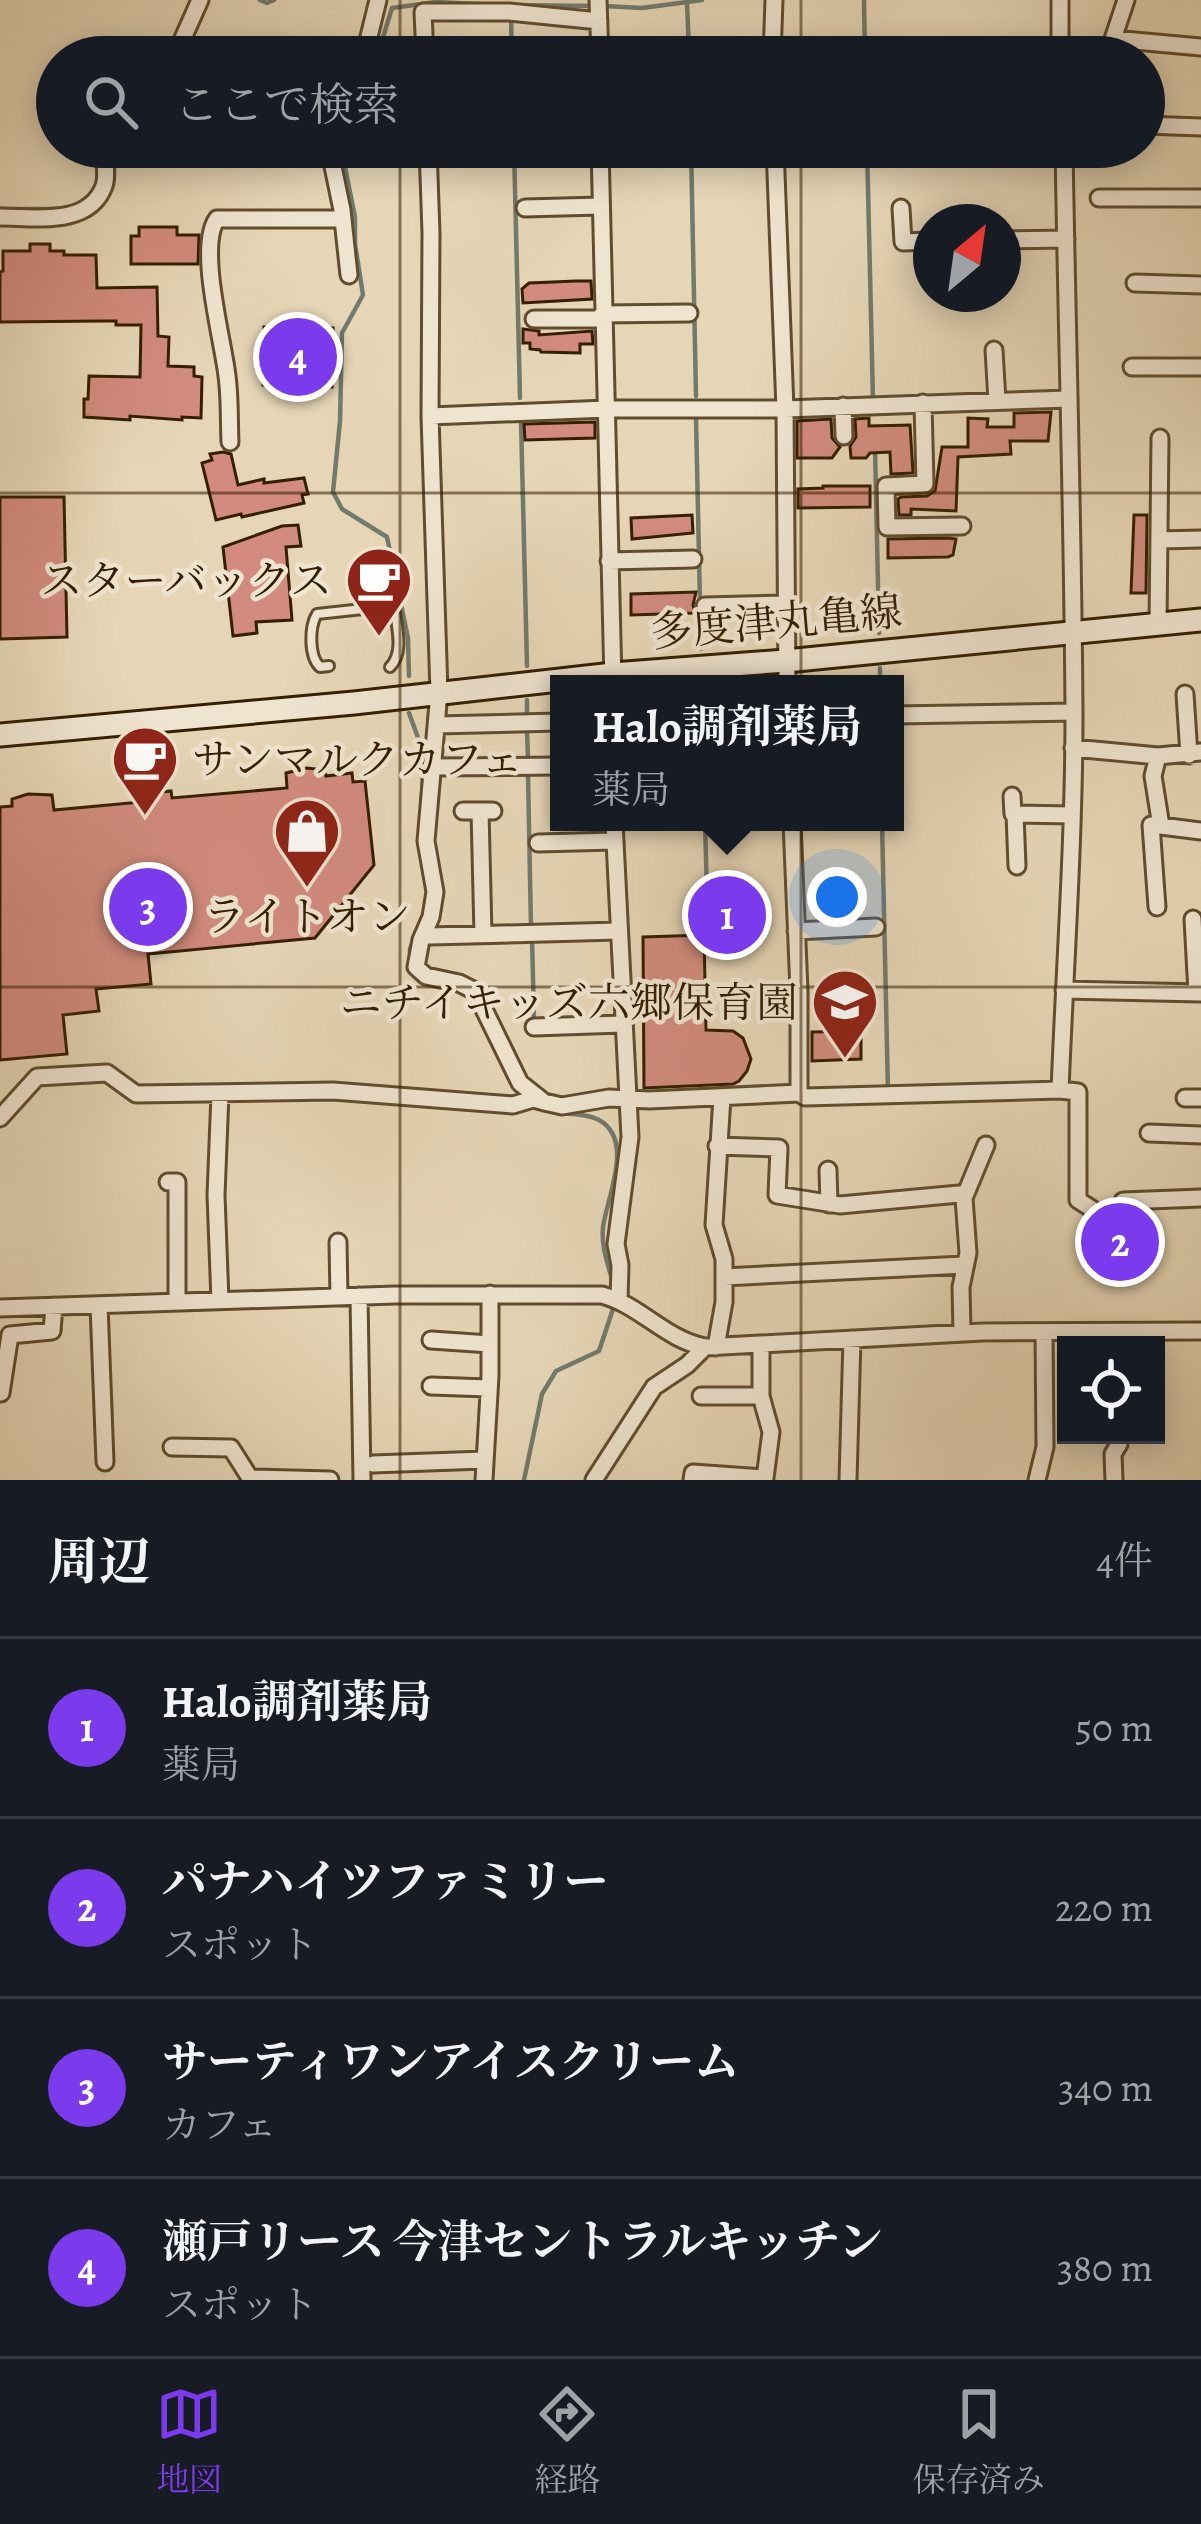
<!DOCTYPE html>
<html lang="ja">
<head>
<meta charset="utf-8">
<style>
	body { margin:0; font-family:Alegreya,"Noto Serif JP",serif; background:#242831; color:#f1f3f6 }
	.controls { position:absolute; right:36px; bottom:36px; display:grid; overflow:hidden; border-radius:0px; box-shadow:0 6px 30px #0003 }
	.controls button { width:108px; height:108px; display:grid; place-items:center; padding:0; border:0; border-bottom:3px solid #363941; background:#171b24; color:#f1f3f6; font:60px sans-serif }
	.compass { position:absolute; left:913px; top:204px; width:108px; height:108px; border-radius:50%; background:#171b24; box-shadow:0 6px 30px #0003; rotate:29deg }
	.you { position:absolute; left:837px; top:897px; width:42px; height:42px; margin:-30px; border:9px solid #fff; border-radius:50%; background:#1a73e8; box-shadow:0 0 0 18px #1a73e833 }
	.badge { display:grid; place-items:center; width:78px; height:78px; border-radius:50%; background:#7c3aed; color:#fff; font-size:39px; font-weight:700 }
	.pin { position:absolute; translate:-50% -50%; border:6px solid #fff; box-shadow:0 3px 12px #0006 }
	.popup { position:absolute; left:550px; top:675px; width:354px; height:156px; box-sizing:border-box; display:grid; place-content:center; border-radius:0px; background:#171b24; filter:drop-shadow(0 3px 9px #0005); font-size:39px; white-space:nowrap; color:#9ea1a6 }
	.popup b { font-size:45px; color:#f1f3f6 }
	.popup::after { content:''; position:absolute; left:50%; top:100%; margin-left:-24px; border:24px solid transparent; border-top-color:#171b24 }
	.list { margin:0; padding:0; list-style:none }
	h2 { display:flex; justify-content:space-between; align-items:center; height:156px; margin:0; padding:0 48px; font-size:51px }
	h2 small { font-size:39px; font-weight:400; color:#9ea1a6 }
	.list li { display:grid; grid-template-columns:78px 1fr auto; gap:36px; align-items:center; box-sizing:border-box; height:180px; padding:0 48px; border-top:3px solid #363941 }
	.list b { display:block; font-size:45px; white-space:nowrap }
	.list p { margin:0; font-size:39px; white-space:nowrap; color:#9ea1a6 }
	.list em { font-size:39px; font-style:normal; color:#9ea1a6 }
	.icon { flex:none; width:66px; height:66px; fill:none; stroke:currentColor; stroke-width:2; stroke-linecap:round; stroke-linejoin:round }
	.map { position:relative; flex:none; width:1201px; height:1480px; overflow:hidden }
	.search { position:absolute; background:#171b24; box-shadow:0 6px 30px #0003; left:36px; right:36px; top:36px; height:132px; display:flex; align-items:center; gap:30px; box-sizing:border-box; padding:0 42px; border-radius:66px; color:#9ea1a6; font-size:45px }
	.sheet { height:876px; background:#171b24 }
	nav { display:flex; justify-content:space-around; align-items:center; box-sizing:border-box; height:168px; border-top:3px solid #363941; background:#171b24; font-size:33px; color:#9ea1a6 }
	nav a { display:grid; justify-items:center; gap:6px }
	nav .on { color:#7c3aed }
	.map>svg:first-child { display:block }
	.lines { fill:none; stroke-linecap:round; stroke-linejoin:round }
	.stream { stroke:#717a6e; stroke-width:4.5 }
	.building { fill:#d28b7e; stroke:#341f00; stroke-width:3 }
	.lane-casing { stroke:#604d2e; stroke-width:14 }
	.street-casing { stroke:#604d2e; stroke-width:21 }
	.secondary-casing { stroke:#341f00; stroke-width:27 }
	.lane { stroke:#efe4d0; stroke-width:8 }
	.street { stroke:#efe4d0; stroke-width:15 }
	.secondary { stroke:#efe4d0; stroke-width:21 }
	.grid { fill:none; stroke:#341f00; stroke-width:3; stroke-opacity:0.55 }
	.labels { text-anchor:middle; stroke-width:9; stroke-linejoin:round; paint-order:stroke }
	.poi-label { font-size:42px; fill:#341f00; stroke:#efe4d0; text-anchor:end }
	.street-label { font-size:42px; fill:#341f00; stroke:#efe4d0 }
</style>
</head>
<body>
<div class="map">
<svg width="1201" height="1480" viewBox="0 0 1201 1480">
	<rect width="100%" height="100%" fill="#e6d6b6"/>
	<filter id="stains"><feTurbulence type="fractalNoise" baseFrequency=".00167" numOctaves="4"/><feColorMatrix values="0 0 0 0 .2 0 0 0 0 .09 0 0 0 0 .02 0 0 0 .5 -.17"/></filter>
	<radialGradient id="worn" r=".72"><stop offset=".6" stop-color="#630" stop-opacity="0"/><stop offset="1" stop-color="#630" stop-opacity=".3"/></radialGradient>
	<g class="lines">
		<path class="stream" d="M260 0 267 3 274 0
			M864 0 865 57
			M687 3 689 51
			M508 5 593 6
			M604 6 642 8 702 0
			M511 18 512 57
			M377 57 392 8 436 2 497 5
			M341 147 355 217V244L363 295 342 333 340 421 333 492 342 509 387 537 408 638 409 676
			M514 147 520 398
			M691 147 696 396
			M867 147 873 400
			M0 209H58
			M696 419 701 649
			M521 420 527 666
			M875 447 879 633
			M880 668V684
			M527 700V716
			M409 713 424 754 421 814
			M527 729 528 760
			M528 774 531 928
			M705 822 708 931
			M882 822 888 1092
			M532 938 534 1019
			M410 960V949L426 908
			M561 1113C573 1114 588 1114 599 1120 635 1140 607 1197 603 1227 601 1247 608 1264 613 1283
			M524 1480 542 1394 556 1371 599 1351 614 1306"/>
	</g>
	<path class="building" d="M139 227H177V235H199L198 264H131V236H139Z
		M30 244H50V251H64V255H96L97 288 157 287 158 336 169 337 168 366 194 367V376L202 377 201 418 182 417V420L130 416V420L84 417V399H88L89 376 140 377 141 325H116V321H102L0 322V272L3 271V251H30Z
		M576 281H591L592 299 523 303 522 289 529 283Z
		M264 327 333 328 332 387 263 385Z
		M523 329 539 331V335L592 331 593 344H580V353L541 352 540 350 530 349V343H523Z
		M1051 412 1048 441H1010L1011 454 958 457 956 511 911 509V515H899L898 499 901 497 927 496 935 491 942 447H968V418L988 419 987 427H1014V413Z
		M869 418V426L910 425 913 473 891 474 890 452 870 453 866 458H851L850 446 856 437 855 419Z
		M831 419 832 438 840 447 832 458H797V421Z
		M595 422V438L525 440 524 424Z
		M223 452 231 454 238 485 264 479V483L304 478 308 494 302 495 304 503 242 517 241 514 216 520 202 463 212 460 210 454Z
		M823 486H870V507L798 508V489L823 488Z
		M0 497H64L67 637 0 639Z
		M692 515 693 533 632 539 631 518Z
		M1134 515H1147L1146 593H1131Z
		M298 525 301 546 286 547 292 620 256 622 257 633 233 636 223 547 282 526Z
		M888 539 948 538 956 539 953 555 948 557 888 558Z
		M696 592 693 605 695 613 631 615V594Z
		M307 768 325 770 326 776 352 773 353 782 365 781 374 865 315 938 148 954 151 984 96 989 99 1011 63 1015 67 1054 0 1060V807L12 806V799L28 794 52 795 54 810 152 801 151 793 171 791 172 798 287 788 286 773Z
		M704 935 706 1030 733 1031 743 1038 751 1059 747 1071 739 1081 733 1084 644 1088 643 937Z
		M861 1031V1059L812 1061V1032Z
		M1131 1231H1151L1152 1251 1110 1252 1109 1232Z"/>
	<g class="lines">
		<g class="lane-casing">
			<path id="lane" d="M329 666 320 667C309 657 309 627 317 614L381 607 395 611C397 629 404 653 390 667"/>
		</g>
		<g class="street-casing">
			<path id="street" d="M598 0 600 57
				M1060 0V57
				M1126 0 1113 39 1201 47
				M171 57 180 45 200 0
				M364 57 378 0
				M425 57 423 12H509L599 21
				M658 57 685 56
				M772 57 774 0
				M1144 125 1201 127
				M329 147 342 210 349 275
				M428 147 431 233 430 416 439 692 426 841 435 892 431 917 421 940 416 967 426 976 459 983 475 991 520 1083 544 1102 562 1106 609 1098 649 1100 799 1093 805 1097 1060 1090 1078 1092V1200L1092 1209
				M600 147 613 681
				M775 147 785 409 787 684
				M1099 198H1201
				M525 208 600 206
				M901 208 903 242 931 241
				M0 217C34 217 89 227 104 186 108 175 104 158 104 147
				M1003 240 1066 239
				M1135 283 1201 285
				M602 314 689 313
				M534 319H602
				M994 350 997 401
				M1132 367H1201
				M923 403 925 484 886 486 887 527 962 526
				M843 406 844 436
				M430 416 607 409H785L1069 399
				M230 442C229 421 230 398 227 376 223 340 197 247 217 219H342
				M1159 540 1201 539
				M609 561 693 559
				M705 606 787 604
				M1158 624 1160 438
				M1185 694 1189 755
				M895 715 1074 712
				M437 725 559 722
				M1073 748 1158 756 1201 752
				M433 767 559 766
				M1012 796 1013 814 1072 815
				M463 811H493
				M480 811 483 935
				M1015 814 1017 866
				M614 822 630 1137 616 1244 620 1265 619 1301
				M792 822 799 991V1093
				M1161 826 1201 831
				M538 843 614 841
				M1157 907 1151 825 1161 826 1153 776 1158 756
				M1193 919 1197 993
				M796 931 876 927
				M430 936 618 931
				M1064 990 1201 993
				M534 1027 622 1024
				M1060 1090C1065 965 1074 840 1074 715 1073 525 1067 336 1064 147
				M1185 1098H1201
				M0 1118 37 1077 107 1073 136 1094 333 1091 513 1105 533 1099 541 1101
				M1149 1133 1201 1135
				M717 1146 779 1148 777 1195 840 1205 959 1194 964 1198 968 1253 961 1287 962 1333
				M828 1170 829 1204
				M168 1182H177V1302
				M964 1198 986 1145
				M1123 1201 1201 1198
				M338 1242 339 1297
				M724 1277 964 1265
				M359 1296 362 1480
				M220 1301 216 1195 220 1094
				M99 1305 105 1462
				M0 1308 395 1295H602C640 1305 666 1340 705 1347L983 1332 1201 1331
				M431 1340 490 1344
				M716 1347 724 1302V1259L714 1225 722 1097
				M431 1386 488 1388
				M1 1393 10 1335 52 1331 54 1306
				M701 1396H761
				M172 1447 231 1448 250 1478 330 1480
				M373 1464 484 1460
				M484 1480 490 1376V1294
				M594 1480 654 1387 687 1365 705 1347
				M692 1480 693 1473 765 1478 771 1432 761 1396V1345
				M848 1480 852 1339
				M1037 1480 1045 1447 1044 1332
				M1114 1480 1113 1454 1119 1444V1435"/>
		</g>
		<g class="secondary-casing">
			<path id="secondary" d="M0 735 354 703 613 674 786 661 1201 620"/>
		</g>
		<use href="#lane" class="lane"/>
		<use href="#street" class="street"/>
		<use href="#secondary" class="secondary"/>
	</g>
	<path class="grid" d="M400 0V57M801 0V57M400 147V1480M801 147V1480M0 493H1201M0 987H1201"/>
	<defs>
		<g id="cafe-pin" transform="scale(3.45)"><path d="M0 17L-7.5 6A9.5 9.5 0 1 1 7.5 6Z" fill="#8f2418" stroke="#efe4d0"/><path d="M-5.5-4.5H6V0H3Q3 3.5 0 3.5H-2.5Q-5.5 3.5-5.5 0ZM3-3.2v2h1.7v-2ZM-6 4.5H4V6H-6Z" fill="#fff"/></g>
		<g id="shop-pin" transform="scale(3.45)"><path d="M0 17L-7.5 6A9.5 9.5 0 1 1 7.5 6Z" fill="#8f2418" stroke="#efe4d0"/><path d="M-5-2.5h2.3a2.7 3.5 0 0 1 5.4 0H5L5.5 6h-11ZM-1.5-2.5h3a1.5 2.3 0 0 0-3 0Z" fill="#fff"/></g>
		<g id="school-pin" transform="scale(3.45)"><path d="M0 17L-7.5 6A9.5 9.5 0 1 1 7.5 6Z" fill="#8f2418" stroke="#efe4d0"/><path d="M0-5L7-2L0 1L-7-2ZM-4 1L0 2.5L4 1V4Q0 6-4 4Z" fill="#fff"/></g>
	</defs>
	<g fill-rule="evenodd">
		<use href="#cafe-pin" x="379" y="580"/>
		<use href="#cafe-pin" x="145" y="759"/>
		<use href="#shop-pin" x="307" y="831"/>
		<use href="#school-pin" x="845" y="1002"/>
	</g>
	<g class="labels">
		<g class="poi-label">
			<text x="332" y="595">スターバックス</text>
			<text x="192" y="774" text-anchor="start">サンマルクカフェ</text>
			<text x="307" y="931" text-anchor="middle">ライトオン</text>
			<text x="798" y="1017">ニチイキッズ六郷保育園</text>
		</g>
		<g class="street-label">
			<text transform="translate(776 621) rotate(-5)" y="15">多度津丸亀線</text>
		</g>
	</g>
	<rect width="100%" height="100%" filter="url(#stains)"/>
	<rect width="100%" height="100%" fill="url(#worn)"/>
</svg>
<div class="controls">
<button><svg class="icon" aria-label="locate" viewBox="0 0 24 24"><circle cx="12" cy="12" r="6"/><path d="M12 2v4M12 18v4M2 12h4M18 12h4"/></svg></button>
</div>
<svg class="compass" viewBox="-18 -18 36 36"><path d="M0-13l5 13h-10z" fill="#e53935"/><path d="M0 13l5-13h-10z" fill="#9ea1a6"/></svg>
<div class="you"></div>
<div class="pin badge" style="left:727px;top:915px">1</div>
<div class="popup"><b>Halo調剤薬局</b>薬局</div>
<div class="pin badge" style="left:1120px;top:1242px">2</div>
<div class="pin badge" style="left:148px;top:907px">3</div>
<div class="pin badge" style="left:298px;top:357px">4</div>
<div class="search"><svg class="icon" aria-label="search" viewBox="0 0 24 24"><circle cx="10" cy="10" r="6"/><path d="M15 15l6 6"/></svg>ここで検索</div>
</div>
<section class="sheet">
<h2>周辺<small>4件</small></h2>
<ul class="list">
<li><span class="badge">1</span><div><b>Halo調剤薬局</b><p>薬局</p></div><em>50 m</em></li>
<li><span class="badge">2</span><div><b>パナハイツファミリー</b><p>スポット</p></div><em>220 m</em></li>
<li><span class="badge">3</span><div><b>サーティワンアイスクリーム</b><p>カフェ</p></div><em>340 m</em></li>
<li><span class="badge">4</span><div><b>瀬戸リース 今津セントラルキッチン</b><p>スポット</p></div><em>380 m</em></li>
</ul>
</section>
<nav>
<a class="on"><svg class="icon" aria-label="map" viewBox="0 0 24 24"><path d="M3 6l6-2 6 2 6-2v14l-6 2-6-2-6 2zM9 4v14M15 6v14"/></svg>地図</a>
<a><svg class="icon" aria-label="directions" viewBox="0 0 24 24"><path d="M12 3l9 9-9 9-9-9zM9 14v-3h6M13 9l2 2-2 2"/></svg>経路</a>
<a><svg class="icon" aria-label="saved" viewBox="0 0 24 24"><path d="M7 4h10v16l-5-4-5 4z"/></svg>保存済み</a>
</nav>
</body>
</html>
